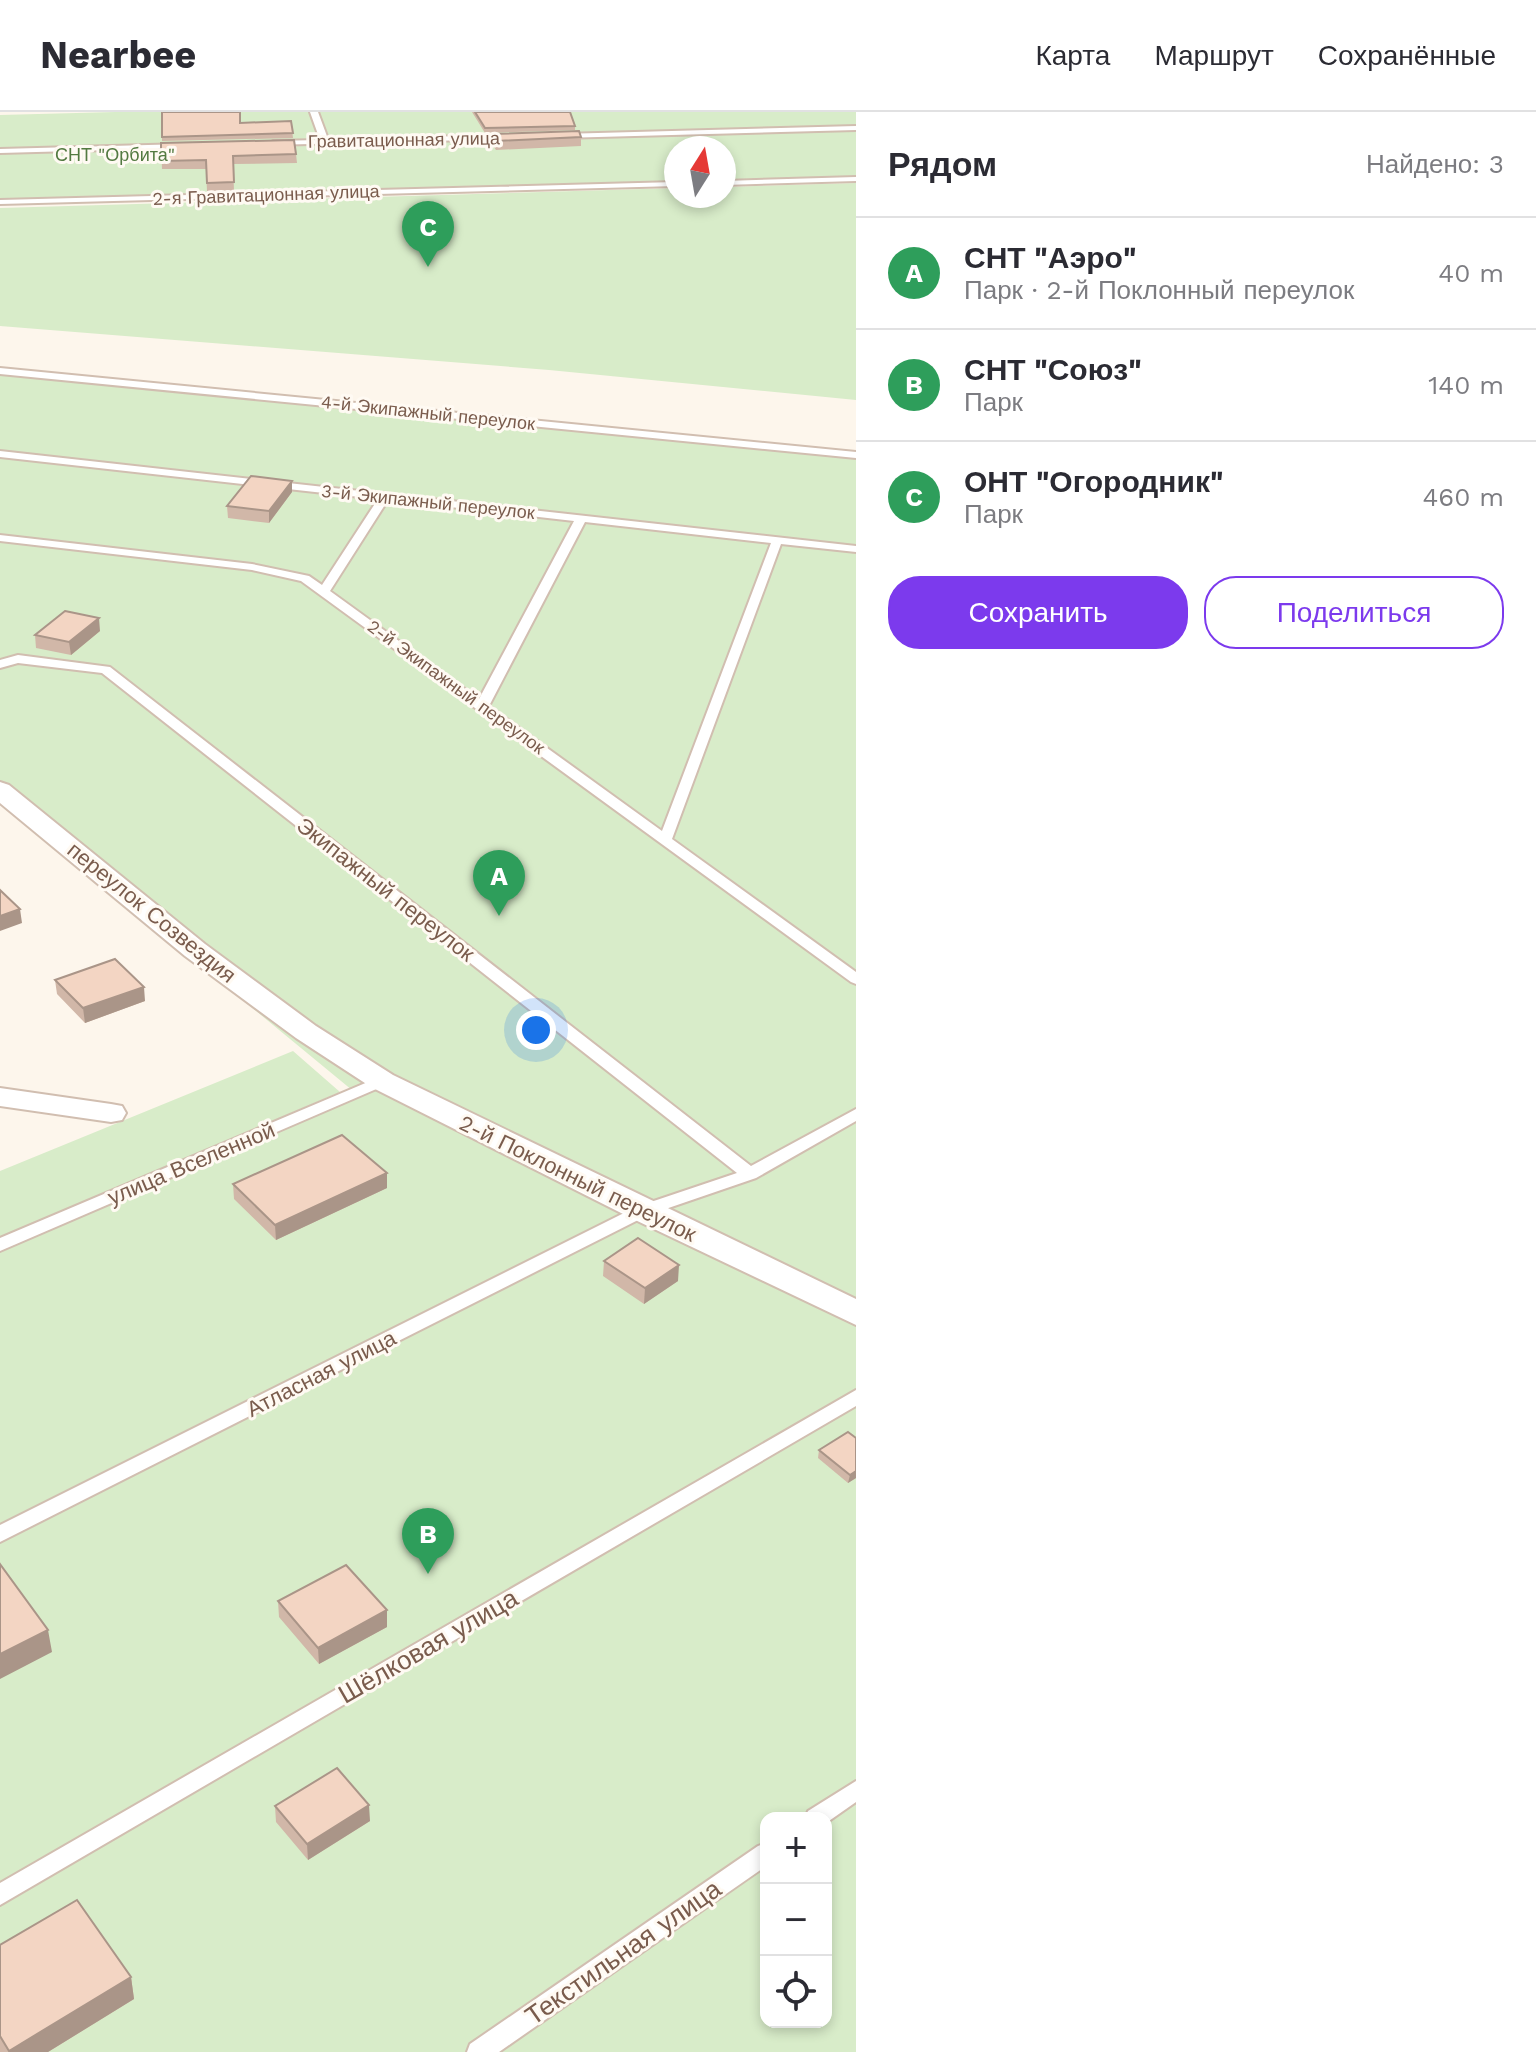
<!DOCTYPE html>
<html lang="ru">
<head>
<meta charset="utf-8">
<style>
	body { margin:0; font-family:"Work Sans",sans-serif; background:#f7f7f7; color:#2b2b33 }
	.controls { position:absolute; right:24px; bottom:24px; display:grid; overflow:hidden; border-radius:16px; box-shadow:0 4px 12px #0003 }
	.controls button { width:72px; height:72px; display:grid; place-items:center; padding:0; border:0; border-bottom:2px solid #e1e1e2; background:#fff; color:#2b2b33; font:40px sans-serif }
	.compass { position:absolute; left:664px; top:24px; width:72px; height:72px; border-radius:50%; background:#fff; box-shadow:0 4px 12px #0003; rotate:11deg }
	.you { position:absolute; left:536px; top:918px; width:28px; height:28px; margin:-20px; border:6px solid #fff; border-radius:50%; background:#1a73e8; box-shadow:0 0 0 12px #1a73e833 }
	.badge { display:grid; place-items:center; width:52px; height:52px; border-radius:50%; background:#7c3aed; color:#fff; font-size:26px; font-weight:700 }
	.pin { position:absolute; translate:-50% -66px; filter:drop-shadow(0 2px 4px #0008) }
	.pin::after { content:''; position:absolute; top:42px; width:28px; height:24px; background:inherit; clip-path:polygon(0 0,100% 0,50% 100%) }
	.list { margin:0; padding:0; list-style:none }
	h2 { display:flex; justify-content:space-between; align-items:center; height:104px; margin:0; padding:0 32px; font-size:34px }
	h2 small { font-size:26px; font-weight:400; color:#7c7c81 }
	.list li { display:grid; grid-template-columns:52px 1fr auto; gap:24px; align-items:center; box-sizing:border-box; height:112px; padding:0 32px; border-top:2px solid #e1e1e2 }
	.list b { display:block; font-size:30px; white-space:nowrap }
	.list p { margin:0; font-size:26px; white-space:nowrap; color:#7c7c81 }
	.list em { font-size:26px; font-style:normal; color:#7c7c81 }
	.actions { display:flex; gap:16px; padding:24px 32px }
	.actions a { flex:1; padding:18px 0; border:2px solid #7c3aed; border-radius:32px; text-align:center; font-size:28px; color:#7c3aed }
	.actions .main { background:#7c3aed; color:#fff }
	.icon { flex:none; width:44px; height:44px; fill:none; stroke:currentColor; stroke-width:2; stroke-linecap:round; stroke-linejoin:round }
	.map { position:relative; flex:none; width:856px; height:1940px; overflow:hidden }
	header { display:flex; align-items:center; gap:48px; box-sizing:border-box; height:112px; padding:0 40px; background:#fff; border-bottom:2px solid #e1e1e2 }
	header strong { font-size:38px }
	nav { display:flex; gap:44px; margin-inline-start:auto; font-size:28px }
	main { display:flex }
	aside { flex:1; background:#fff }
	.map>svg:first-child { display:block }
	.green { fill:#d8ecc9; fill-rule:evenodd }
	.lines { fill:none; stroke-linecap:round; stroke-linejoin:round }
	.service-casing { stroke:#d1beb0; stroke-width:4 }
	.minor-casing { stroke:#d1beb0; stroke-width:4 }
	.service { fill:#fff; fill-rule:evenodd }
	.minor { fill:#fff; fill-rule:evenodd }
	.wall { fill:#d1b7a8 }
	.shaded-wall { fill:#aa9588 }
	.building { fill:#f3d5c3; stroke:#aa9588; stroke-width:2 }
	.labels { text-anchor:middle; stroke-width:6; stroke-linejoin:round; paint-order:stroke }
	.far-street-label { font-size:18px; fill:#7a5c4d; stroke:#fffaf3 }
	.far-park-label { font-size:18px; fill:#537a41; stroke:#fffaf3 }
	.street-label { font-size:22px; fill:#7a5c4d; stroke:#fffaf3 }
	.near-street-label { font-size:26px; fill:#7a5c4d; stroke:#fffaf3 }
</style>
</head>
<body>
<header>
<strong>Nearbee</strong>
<nav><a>Карта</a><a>Маршрут</a><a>Сохранённые</a></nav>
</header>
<main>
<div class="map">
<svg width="856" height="1940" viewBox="0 0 856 1940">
	<rect width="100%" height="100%" fill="#fdf6ec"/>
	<path class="green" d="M115 0H856V64L724 68V36H676V69L0 88V3Z
		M856 71V288L549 258 0 214V96L676 76V84H724V75Z
		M0 256 856 342V1940H0V1139L358 983 0 688ZM766 1706H826V1910H766Z
		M293 939 340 980 0 1125V1059Z"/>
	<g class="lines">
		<g class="service-casing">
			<path id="service" d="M310 0H318L328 27 510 23 514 25 510 27 270 33 273 29 320 28Z
				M856 14V18L561 26 557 24 561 22Z
				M185 32 182 36 0 41V37Z
				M856 65V69L724 73V69Z
				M676 70V74L0 92V88Z
				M0 256 856 340V346L0 262Z
				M0 339 856 434V440L781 432 672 727 856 860V872L851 870 301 469 252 458 0 429V423L252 452 309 464 322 473 378 387 0 345ZM388 388 574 409 479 587 330 479ZM585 410 771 431 662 719 489 594Z
				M18 543 110 555 751 1054 856 997V1009L756 1066 648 1103 0 1430V1413L636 1095 737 1061 102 561 18 551 0 556V548Z
				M382 964 388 966 390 969 388 972 0 1139V1126Z
				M856 1278V1294L0 1793V1771Z
				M856 1669V1690L826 1711V1706H805L808 1699Z
				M766 1731V1754L499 1940H467L470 1932 758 1734Z"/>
		</g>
		<g class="minor-casing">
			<path id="minor" d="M0 670 9 673 205 832 316 914 393 963 856 1187V1213L631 1106 371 975 296 926 185 844 0 691Z
				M0 976 111 992 122 994 126 1001 122 1008 111 1010 0 994Z"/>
		</g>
		<use href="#service" class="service"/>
		<use href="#minor" class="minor"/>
	</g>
	<path class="wall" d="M162 0 240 11 291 9 293 26 162 29Z
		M472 0H570L575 14V18L485 21Z
		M492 22 581 25V34L496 38 491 31Z
		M161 31 296 42 297 51 233 52 234 79H207L206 57H162Z
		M292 380 269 411 228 406 227 394Z
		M100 519 71 543 36 536 35 523Z
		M55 868 145 889 85 911 57 882Z
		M387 1061V1076L276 1128 234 1087 233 1072Z
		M604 1149 678 1169 644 1192 603 1164Z
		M856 1326V1366L848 1371 818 1346 819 1338Z
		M278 1489 387 1515 319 1552 279 1505Z
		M275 1694 370 1709 308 1748 276 1710Z
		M0 1833 131 1865 134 1887 48 1940H0Z"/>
	<path class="shaded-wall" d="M292 369V380L269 411V399Z
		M99 506 100 519 71 543 69 530Z
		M20 797 22 811 0 819V804Z
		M144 875 145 889 85 911 83 896Z
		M387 1061V1076L276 1128 275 1113Z
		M679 1153 678 1169 644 1192 645 1176Z
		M856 1359V1366L848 1371 850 1363Z
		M387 1498V1515L319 1552 318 1536Z
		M48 1518 52 1540 0 1567V1542Z
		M369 1693 370 1709 308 1748 307 1732Z
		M131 1865 134 1887 48 1940H9V1939Z"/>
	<path class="building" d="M162 0H240V11L291 9 293 21 162 25Z
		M475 0H570L575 14 485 16Z
		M579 19 581 25 496 29 492 22Z
		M294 28 296 42 233 44 234 70 207 71 206 48 161 49V31Z
		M251 364 292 369 269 399 227 394Z
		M65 499 99 506 69 530 35 523Z
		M0 778 20 797 0 804Z
		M115 847 144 875 83 896 55 868Z
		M342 1023 387 1061 275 1113 233 1072Z
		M638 1126 679 1153 645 1176 604 1149Z
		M848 1320 856 1326V1359L850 1363 819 1338Z
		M0 1452 48 1518 0 1542Z
		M346 1453 387 1498 318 1536 278 1489Z
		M337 1656 369 1693 307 1732 275 1694Z
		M77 1788 131 1865 9 1939 0 1924V1833Z"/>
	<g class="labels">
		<g class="far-street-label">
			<text transform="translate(404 28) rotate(-1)" y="6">Гравитационная улица</text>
			<text transform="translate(266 83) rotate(-2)" y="6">2-я Гравитационная улица</text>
			<text transform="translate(428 301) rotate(6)" y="6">4-й Экипажный переулок</text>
			<text transform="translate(428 390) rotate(6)" y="6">3-й Экипажный переулок</text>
			<text transform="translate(456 575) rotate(36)" y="6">2-й Экипажный переулок</text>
		</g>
		<g class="far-park-label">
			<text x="115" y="49">СНТ "Орбита"</text>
		</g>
		<g class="street-label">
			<text transform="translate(386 777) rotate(38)" y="8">Экипажный переулок</text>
			<text transform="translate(152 800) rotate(39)" y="8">переулок Созвездия</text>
			<text transform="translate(191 1051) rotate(-23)" y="8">улица Вселенной</text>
			<text transform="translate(578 1066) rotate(26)" y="8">2-й Поклонный переулок</text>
			<text transform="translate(321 1261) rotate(-27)" y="8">Атласная улица</text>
		</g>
		<g class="near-street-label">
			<text transform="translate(428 1534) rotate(-30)" y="9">Шёлковая улица</text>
			<text transform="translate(623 1840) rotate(-35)" y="9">Текстильная улица</text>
		</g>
	</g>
</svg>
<div class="controls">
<button>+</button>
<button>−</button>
<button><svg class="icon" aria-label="locate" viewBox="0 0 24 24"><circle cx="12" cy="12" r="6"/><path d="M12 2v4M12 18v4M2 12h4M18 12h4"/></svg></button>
</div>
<svg class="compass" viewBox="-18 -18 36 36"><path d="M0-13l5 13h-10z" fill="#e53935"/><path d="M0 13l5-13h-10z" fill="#7c7c81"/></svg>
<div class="you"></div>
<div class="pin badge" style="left:499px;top:804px;background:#2e9e5b">A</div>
<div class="pin badge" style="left:428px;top:1462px;background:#2e9e5b">B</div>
<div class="pin badge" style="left:428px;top:155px;background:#2e9e5b">C</div>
</div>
<aside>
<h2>Рядом<small>Найдено: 3</small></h2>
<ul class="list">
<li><span class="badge" style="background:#2e9e5b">A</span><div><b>СНТ &quot;Аэро&quot;</b><p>Парк · 2-й Поклонный переулок</p></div><em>40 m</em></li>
<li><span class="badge" style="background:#2e9e5b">B</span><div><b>СНТ &quot;Союз&quot;</b><p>Парк</p></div><em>140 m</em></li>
<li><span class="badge" style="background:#2e9e5b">C</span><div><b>ОНТ &quot;Огородник&quot;</b><p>Парк</p></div><em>460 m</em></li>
</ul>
<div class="actions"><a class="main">Сохранить</a><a>Поделиться</a></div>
</aside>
</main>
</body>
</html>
